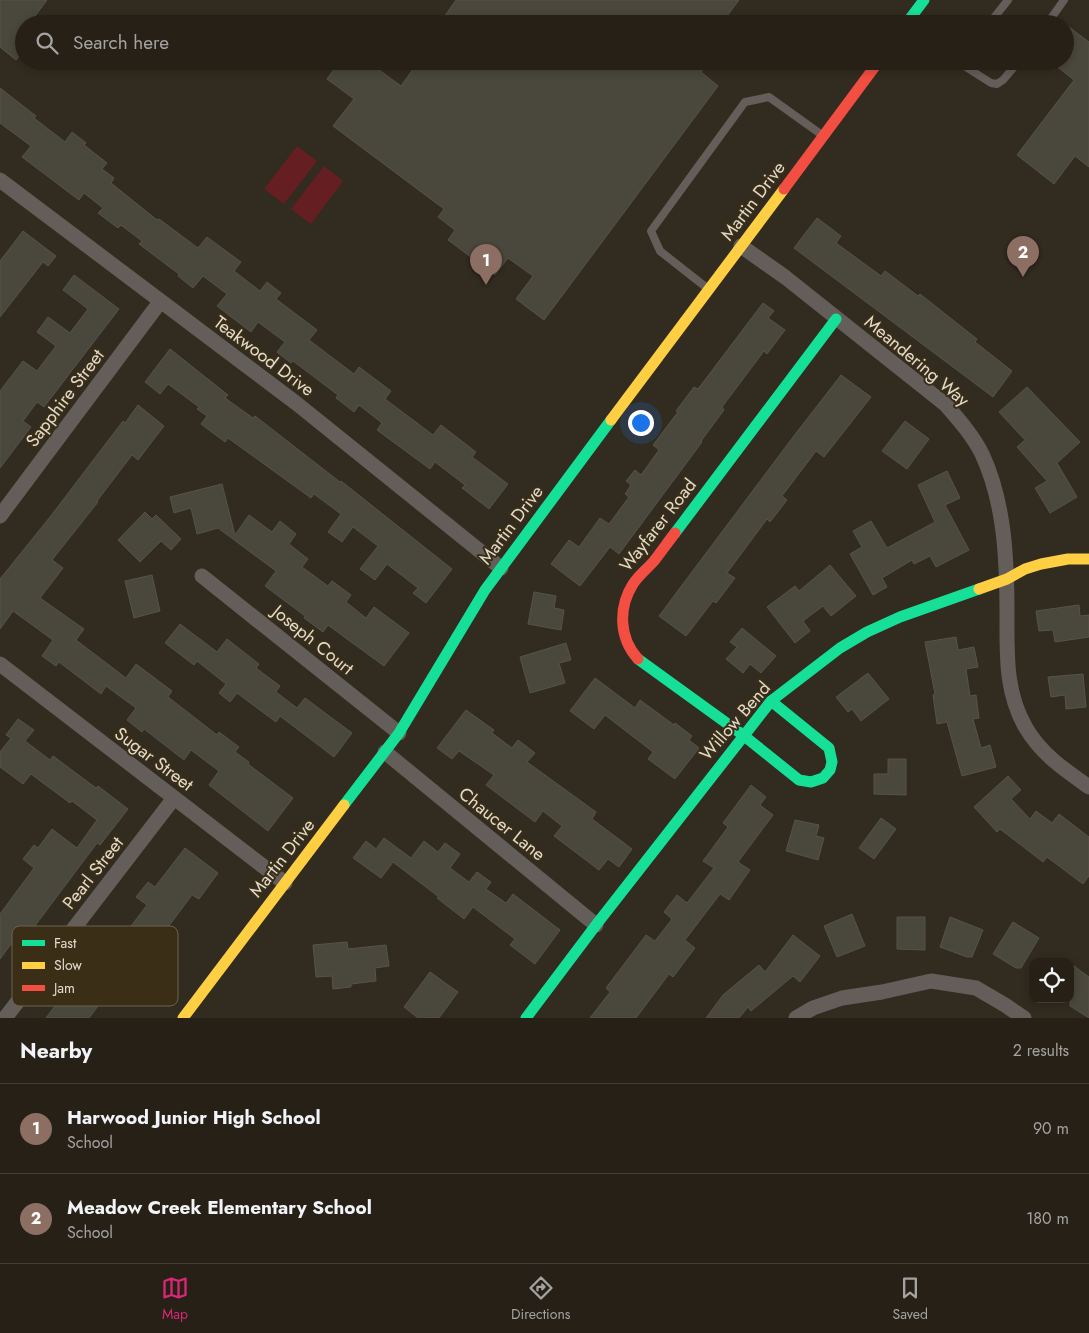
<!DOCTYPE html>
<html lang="en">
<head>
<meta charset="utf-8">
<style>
	body { margin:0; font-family:Jost,sans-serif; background:#322d24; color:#f1f3f6 }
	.controls { position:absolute; right:15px; bottom:15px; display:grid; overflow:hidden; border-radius:10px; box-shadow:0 2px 8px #0003 }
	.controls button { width:45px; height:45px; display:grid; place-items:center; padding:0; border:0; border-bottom:1px solid #423e36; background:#262017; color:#f1f3f6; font:25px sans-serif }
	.you { position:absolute; left:640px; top:422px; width:18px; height:18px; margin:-12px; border:4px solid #fff; border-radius:50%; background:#1a73e8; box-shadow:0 0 0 8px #1a73e833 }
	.badge { display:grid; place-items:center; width:32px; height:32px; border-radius:50%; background:#db2777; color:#fff; font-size:16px; font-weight:700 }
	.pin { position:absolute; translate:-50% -41px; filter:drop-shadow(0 1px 2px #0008) }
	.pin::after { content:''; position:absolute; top:26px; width:18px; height:15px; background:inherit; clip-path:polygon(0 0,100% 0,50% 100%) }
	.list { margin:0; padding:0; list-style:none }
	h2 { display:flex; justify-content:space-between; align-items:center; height:65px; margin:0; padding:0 20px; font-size:21px }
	h2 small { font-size:16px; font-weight:400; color:#a4a3a1 }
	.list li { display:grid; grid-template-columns:32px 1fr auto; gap:15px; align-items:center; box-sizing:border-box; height:90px; padding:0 20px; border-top:1px solid #423e36 }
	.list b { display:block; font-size:19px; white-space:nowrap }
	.list p { margin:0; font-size:16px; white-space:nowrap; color:#a4a3a1 }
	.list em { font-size:16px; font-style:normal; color:#a4a3a1 }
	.icon { flex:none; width:28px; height:28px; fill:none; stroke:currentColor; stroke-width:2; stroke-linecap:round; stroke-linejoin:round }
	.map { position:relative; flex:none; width:1089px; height:1018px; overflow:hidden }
	.search { position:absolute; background:#262017; box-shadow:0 2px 8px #0003; left:15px; right:15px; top:15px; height:55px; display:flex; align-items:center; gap:12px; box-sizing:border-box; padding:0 18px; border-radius:28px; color:#a4a3a1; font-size:19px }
	.sheet { height:245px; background:#262017 }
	nav { display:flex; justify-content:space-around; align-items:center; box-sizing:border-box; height:70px; border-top:1px solid #423e36; background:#262017; font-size:14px; color:#a4a3a1 }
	nav a { display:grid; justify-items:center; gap:2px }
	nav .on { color:#db2777 }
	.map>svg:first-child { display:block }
	.green { fill:#651e21 }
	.building { fill:#4a473c; stroke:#565349 }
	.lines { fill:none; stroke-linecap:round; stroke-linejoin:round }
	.lane { stroke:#635e5a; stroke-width:8 }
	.street { stroke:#635e5a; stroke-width:15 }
	.fast { stroke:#16e098; stroke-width:11 }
	.slow { stroke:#ffcf43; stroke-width:11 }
	.jam { stroke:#f24e42; stroke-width:11 }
	.labels { text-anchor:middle; stroke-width:4; stroke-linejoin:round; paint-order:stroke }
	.street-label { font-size:18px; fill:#e2dbcd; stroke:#3a2e17 }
	.key { fill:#3a2e17; stroke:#6c624e; stroke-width:1 }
	.key-label { font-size:14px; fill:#e2dbcd }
</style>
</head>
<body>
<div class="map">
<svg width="1089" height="1018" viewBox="0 0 1089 1018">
	<rect width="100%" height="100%" fill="#322b1f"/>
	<path class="green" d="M297 146 317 161 284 204 264 189Z
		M324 166 343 181 311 224 291 209Z"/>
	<path class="building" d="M0 0H47L29 24H24V50L16 60 0 47Z
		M456 0H739L721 24H439Z
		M1065 24 1089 42V167L1075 156 1054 184 1017 155 1074 80 1050 61H1065Z
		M340 61H367L401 86 419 61H709L701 72 718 86 544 320 516 299 533 276 508 258 495 275 448 240 455 230 438 217 444 209 333 126 354 99 327 79Z
		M0 88 36 116 34 118 65 142 72 132 86 143 84 145 107 163 102 169 114 178 111 183 157 220 159 219 198 248 207 237 241 262 234 271 260 291 267 282 281 293 276 299 317 330 309 340 354 374 359 367 391 391 385 399 433 435 441 425 476 452 472 457 508 484 489 509 462 488 465 485 435 462 430 469 377 430 382 423 359 405 354 412 336 398 338 395 293 361 291 363 277 352 285 342 258 322 251 332 217 306 227 294 203 276 193 288 178 276 179 274 139 244 142 241 121 225 118 228 98 213 103 208 84 193 79 200 22 157 31 146 0 123Z
		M817 218 841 236 836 243 881 276 885 271 918 296 920 294 977 339 975 342 1012 371 993 397 794 248Z
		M23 231 56 256 48 266 43 262 0 317V261Z
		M74 275 119 309 44 407 37 402 23 421 31 427 0 468V391L23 361 37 371 56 346 37 332 48 317 70 333 88 309 63 290Z
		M763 303 774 311 768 318 785 330 767 354 764 351 722 407 724 410 701 441 702 442 619 554 610 547 580 586 551 564 569 540 579 547 600 518 609 524 629 497 625 494 631 485 626 481 635 470 641 475 659 450 653 445 678 412 676 411 694 387 698 389Z
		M170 349 228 395 225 398 253 418 255 416 340 482 341 481 452 569 426 603 413 593 418 588 387 564 375 580 360 569 378 546 353 527 342 542 328 532 341 514 314 494 311 498 228 438 225 442 201 424 207 416 197 409 199 407 168 384 160 394 145 382Z
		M841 375 871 397 824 457 816 451 782 496 787 500 770 522 767 519 727 573 735 578 716 603 713 601 686 636 659 616 790 441Z
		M1027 387 1080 442 1057 463 1077 497 1050 513 1035 488 1047 481 1017 447 1025 440 999 412Z
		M138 405 164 426 138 460 132 455 97 501 98 502 52 560 63 568 40 598 84 629 76 640 126 678 136 664 172 691 168 697 217 735 219 732 239 747 235 752 249 762 248 764 293 798 268 831 209 785 219 771 191 750 184 760 144 729 142 732 127 720 136 708 106 686 101 694 59 662 56 666 42 656 53 640 13 611 0 629V579L50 517 123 421 125 423Z
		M905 421 929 439 907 469 882 451Z
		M947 471 960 498 945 505 969 550 936 567 930 556 914 564 912 560 882 578 887 587 873 595 850 554 862 547 853 531 871 521 887 548 935 522 918 485Z
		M222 484 235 535 249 515 272 532 280 521 296 534 289 544 308 559 302 567 328 586 332 581 351 595 346 602 366 618 374 607 409 633 384 666 328 625 323 632 304 618 305 616 265 586 276 571 218 528 197 534 191 508 174 513 170 497Z
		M145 512 152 519 156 515 181 539 171 550 161 541 140 562 118 540Z
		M830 565 856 596 831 616 823 606 803 621 810 631 795 643 767 607 795 586 799 591Z
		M152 575 160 611 134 618 125 581Z
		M534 592 556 596 554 608 564 610 561 630 528 624Z
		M1079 605 1080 616 1089 615V637L1055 642 1053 630 1039 631 1036 611Z
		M180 624 217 652 227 639 259 664 256 668 280 686 276 692 297 708 305 698 352 733 334 757 280 716 276 722 237 693 230 702 219 693 226 684 197 661 194 665 165 643Z
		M742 628 776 656 761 673 750 664 743 673 726 659 737 647 730 642Z
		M956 637 958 650 974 647 978 667 966 669 970 696 976 695 979 718 973 719 981 748 990 745 996 767 962 776 947 722 937 724 933 695 935 694 925 642Z
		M566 643 571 660 559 663 565 683 530 693 520 657Z
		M868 673 889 699 861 721 852 709 848 712 836 697Z
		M1083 674 1086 707 1066 709 1065 695 1051 697 1048 677Z
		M595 678 635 708 640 700 674 725 675 723 692 736 689 740 699 748 675 779 648 759 653 752 605 715 594 729 570 711Z
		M466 710 494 730 492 733 512 748 518 740 535 753 527 762 596 812 592 819 632 849 619 867 608 859 599 870 554 836 562 826 543 811 535 822 486 785 494 775 459 751 452 759 437 748Z
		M18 719 34 730 25 741 50 760 53 756 96 788 98 786 128 809 100 845 97 843 28 935 30 936 19 951 11 944 0 959V914L34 868 23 859 34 845 38 848 52 829 77 848 97 820 72 801 70 803 31 774 23 784 0 767V752L11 738 6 735Z
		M888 759H906V795L874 794V774H888Z
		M1008 776 1021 790 1011 799 1030 819 1036 811 1052 823 1059 814 1089 837V876L1083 884 1047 857 1043 862 1000 829 997 832 974 807Z
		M751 785 766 797 760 805 773 815 738 862 750 870 729 900 720 894 685 940 695 948 673 977 669 974 636 1018H590L610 992 606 988 646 935 655 941 672 919 664 912 677 895 687 903 714 868 703 861 728 827 723 823Z
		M881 818 896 829 874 859 859 848Z
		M795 820 819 825 816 836 824 838 818 860 786 851Z
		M384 838 411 858 424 841 438 852 445 843 460 854 450 868 469 882 477 872 491 882 486 889 506 903 513 894 560 930 535 964 510 945 515 939 473 907 464 919 437 898 439 897 393 862 381 878 353 858 366 841 376 849Z
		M185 848 218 873 199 899 192 895 159 939 158 938 110 1002 104 998 89 1018H46L76 978 81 982 100 957 95 954 107 939 116 946 147 905 136 897 148 882 155 887Z
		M852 914 865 946 837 957 824 926Z
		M897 917H925V950L897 949Z
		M950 917 983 930 972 957H967L940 947Z
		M1013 922 1039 938 1021 968H1016L993 954Z
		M793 935 820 956 800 982 793 976 751 1011 748 1007 739 1018H706L723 995 759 965 765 972Z
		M347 942 348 949 386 945 389 966 375 968 376 981 351 984V987L333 989 332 976 316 977 313 945Z
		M1070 963 1089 977V1018L1070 1006Z
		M430 972 458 992 439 1018H418L404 1007Z"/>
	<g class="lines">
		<path class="lane" d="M989 24 1008 0
			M1047 24 1064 0
			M958 62 991 83 997 84 1003 80 1019 61
			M707 288 660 251 651 231 745 102 769 97 822 135"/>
		<path class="street" d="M0 180 296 403 501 568
			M741 246 785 277 946 405C960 421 973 436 982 454 1005 503 1007 561 1007 614 1007 653 1005 693 1026 728 1041 754 1065 770 1089 787
			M0 516 160 302
			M202 576 399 733
			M0 664 285 883
			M385 752 596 925
			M5 1018 174 798
			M796 1018 813 1008 842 998 882 992 931 981 976 988 1005 1005 1024 1018"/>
		<path class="fast" d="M906 24 924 0
			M675 533 836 319
			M638 659 743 735 799 780 811 782 823 778 830 770 832 762 829 748 771 701
			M344 805 399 733 485 590 611 420
			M526 1018 596 925 771 701 840 648 867 632 900 617 979 589"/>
		<path class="slow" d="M611 420 784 189
			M979 589 1007 579 1025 569 1041 564 1068 559H1089
			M183 1018 344 805"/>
		<path class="jam" d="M784 189 879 61
			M638 659C619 638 618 608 633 584 639 575 647 569 654 561 661 552 668 542 675 533"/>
	</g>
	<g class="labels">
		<g class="street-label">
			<text transform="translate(753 201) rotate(-53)" y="6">Martin Drive</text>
			<text transform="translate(264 356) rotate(37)" y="6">Teakwood Drive</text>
			<text transform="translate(917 361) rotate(40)" y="6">Meandering Way</text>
			<text transform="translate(65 398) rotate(-53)" y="6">Sapphire Street</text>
			<text transform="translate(511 525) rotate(-53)" y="6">Martin Drive</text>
			<text transform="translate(658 525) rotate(-52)" y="6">Wayfarer Road</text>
			<text transform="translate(313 640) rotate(39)" y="6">Joseph Court</text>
			<text transform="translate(735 721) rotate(-49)" y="6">Willow Bend</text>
			<text transform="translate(154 759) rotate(37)" y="6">Sugar Street</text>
			<text transform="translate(502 824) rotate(39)" y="6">Chaucer Lane</text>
			<text transform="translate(282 858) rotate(-52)" y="6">Martin Drive</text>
			<text transform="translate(93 873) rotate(-52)" y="6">Pearl Street</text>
		</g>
	</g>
	<rect x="12" y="926" width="166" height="80" rx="8" class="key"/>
	<rect x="22" y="940" width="23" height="6" fill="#16e098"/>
	<rect x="22" y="962" width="23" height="7" fill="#ffcf43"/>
	<rect x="22" y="985" width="23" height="6" fill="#f24e42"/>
	<g class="key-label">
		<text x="54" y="948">Fast</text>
		<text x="54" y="970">Slow</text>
		<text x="54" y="993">Jam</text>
	</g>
</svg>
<div class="controls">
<button><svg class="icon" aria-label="locate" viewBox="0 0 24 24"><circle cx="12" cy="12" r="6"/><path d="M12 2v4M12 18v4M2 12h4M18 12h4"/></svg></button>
</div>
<div class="you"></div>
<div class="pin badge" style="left:486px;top:285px;background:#8d6e63">1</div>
<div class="pin badge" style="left:1023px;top:277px;background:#8d6e63">2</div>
<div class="search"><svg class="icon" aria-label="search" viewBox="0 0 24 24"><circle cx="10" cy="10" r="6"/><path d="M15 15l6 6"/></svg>Search here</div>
</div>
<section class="sheet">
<h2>Nearby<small>2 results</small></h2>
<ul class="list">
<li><span class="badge" style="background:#8d6e63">1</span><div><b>Harwood Junior High School</b><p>School</p></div><em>90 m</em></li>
<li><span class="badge" style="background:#8d6e63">2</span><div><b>Meadow Creek Elementary School</b><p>School</p></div><em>180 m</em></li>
</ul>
</section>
<nav>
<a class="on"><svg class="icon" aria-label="map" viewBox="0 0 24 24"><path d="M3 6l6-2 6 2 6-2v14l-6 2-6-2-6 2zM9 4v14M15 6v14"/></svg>Map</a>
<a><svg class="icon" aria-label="directions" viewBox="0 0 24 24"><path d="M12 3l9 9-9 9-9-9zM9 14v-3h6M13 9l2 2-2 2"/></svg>Directions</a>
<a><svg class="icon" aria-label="saved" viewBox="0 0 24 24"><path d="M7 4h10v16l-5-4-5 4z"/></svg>Saved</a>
</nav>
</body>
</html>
